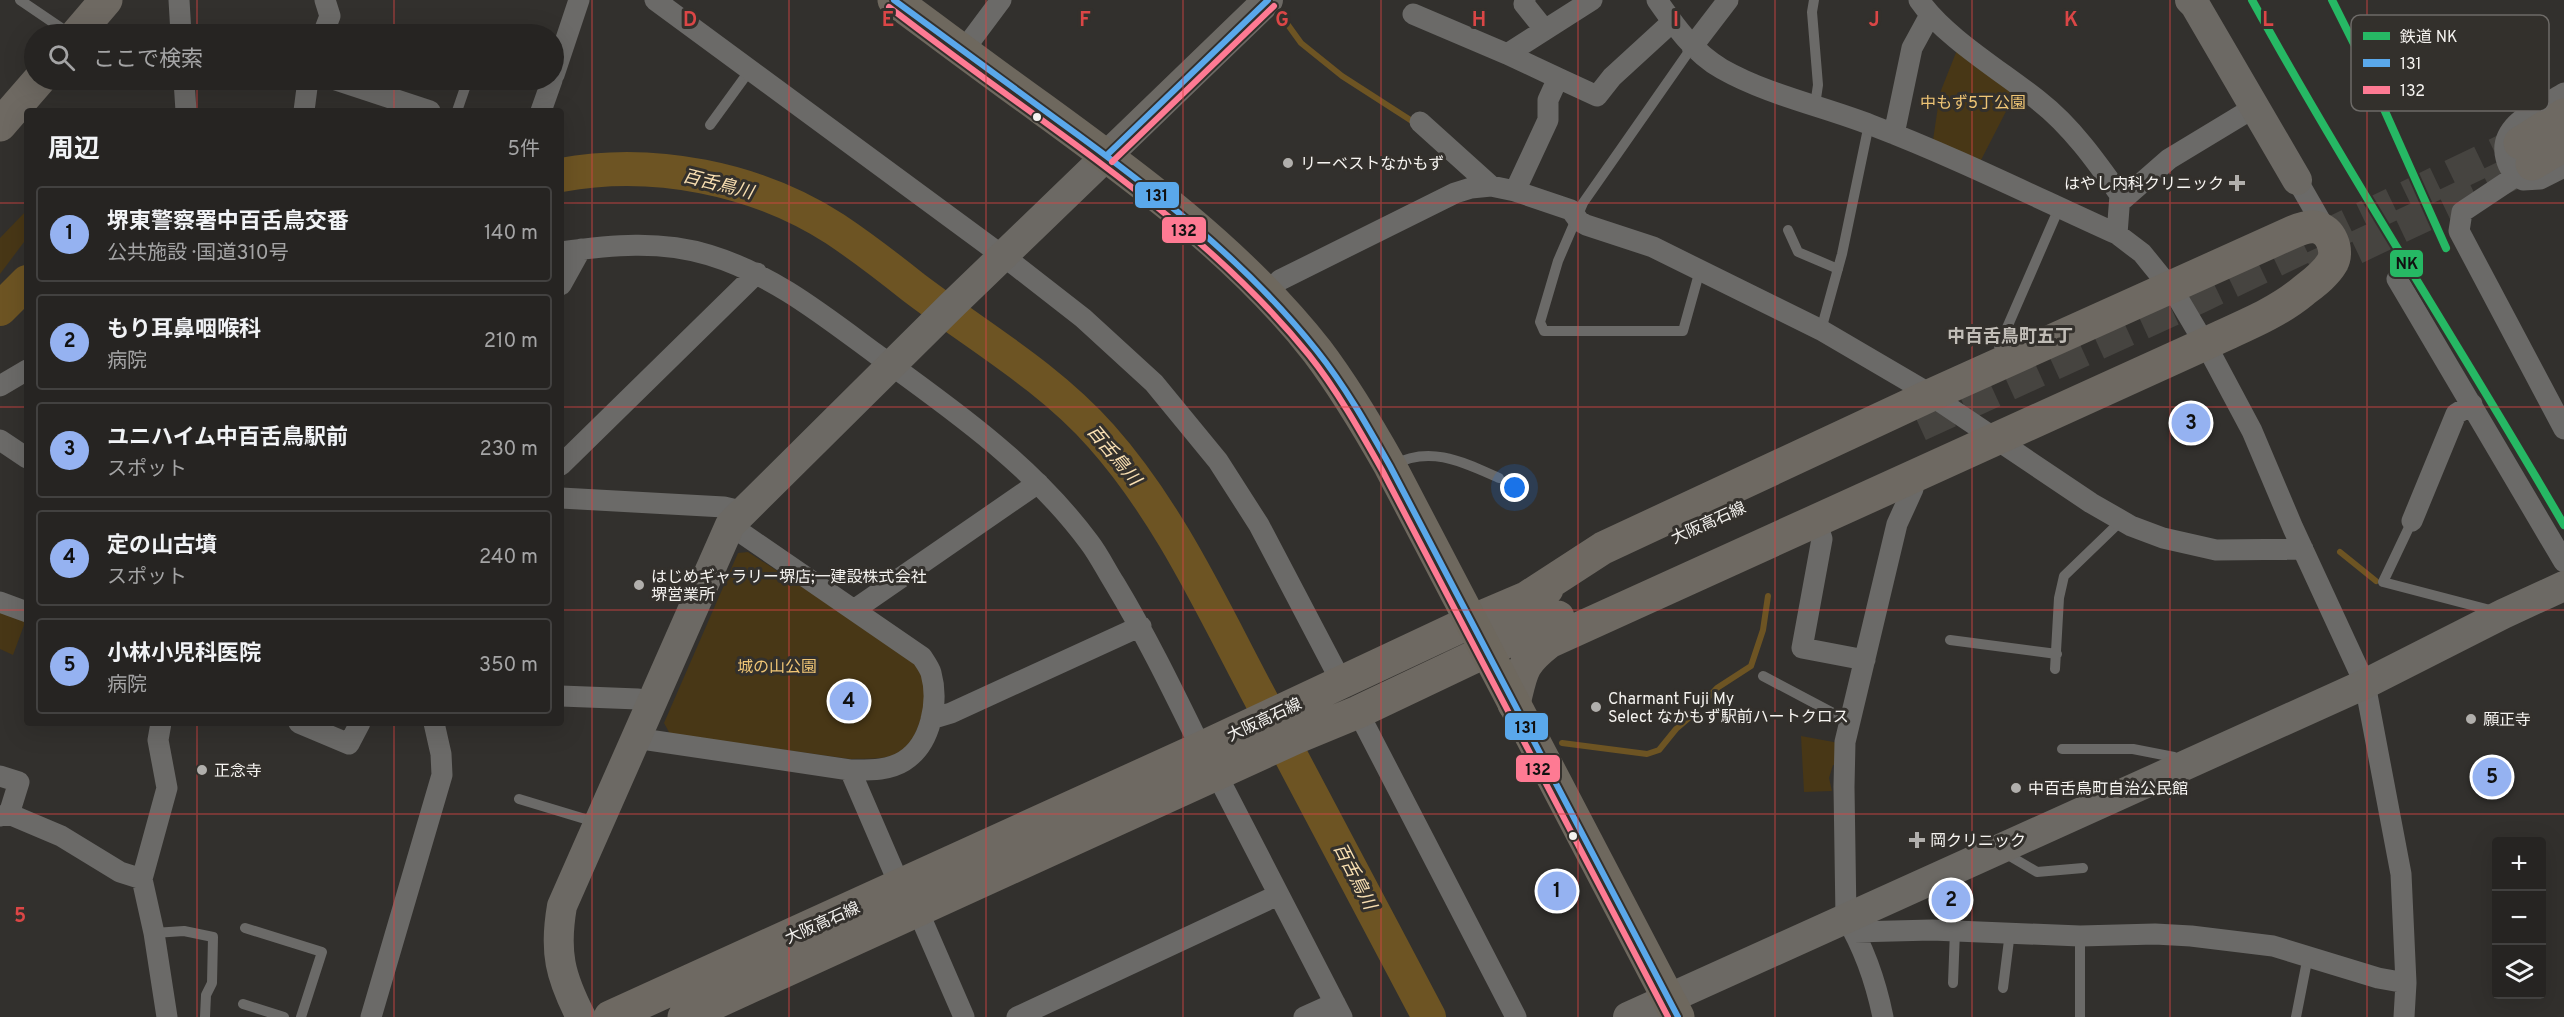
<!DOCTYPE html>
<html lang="ja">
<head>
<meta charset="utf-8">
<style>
	body { margin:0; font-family:Overpass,"Noto Sans JP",sans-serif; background:#2e2c2a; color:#f1f3f6 }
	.controls { position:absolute; right:18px; bottom:18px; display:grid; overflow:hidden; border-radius:6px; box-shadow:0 6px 24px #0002 }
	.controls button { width:54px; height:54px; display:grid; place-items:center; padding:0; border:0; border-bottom:2px solid #424140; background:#262422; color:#f1f3f6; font:30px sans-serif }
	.you { position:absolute; left:1515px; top:488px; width:21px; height:21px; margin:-15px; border:4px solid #fff; border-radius:50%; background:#1a73e8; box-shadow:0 0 0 9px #1a73e833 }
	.badge { display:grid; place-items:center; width:39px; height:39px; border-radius:50%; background:#95b2f1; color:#111; font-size:20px; font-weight:700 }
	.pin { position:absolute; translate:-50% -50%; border:3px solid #fff; box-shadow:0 2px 6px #0006 }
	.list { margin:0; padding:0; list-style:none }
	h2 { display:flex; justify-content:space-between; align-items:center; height:78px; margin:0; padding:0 24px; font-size:26px }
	h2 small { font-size:20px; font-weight:400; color:#a4a4a5 }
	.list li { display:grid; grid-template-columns:39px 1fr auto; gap:18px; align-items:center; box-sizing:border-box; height:96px; margin:0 12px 12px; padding:0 12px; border:2px solid #424140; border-radius:6px }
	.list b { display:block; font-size:22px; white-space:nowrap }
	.list p { margin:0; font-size:20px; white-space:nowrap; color:#a4a4a5 }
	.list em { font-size:20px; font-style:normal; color:#a4a4a5 }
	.icon { flex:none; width:33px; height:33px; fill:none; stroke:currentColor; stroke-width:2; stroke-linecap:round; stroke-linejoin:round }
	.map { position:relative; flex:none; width:2564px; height:1017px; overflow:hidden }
	.search { position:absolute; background:#262422; box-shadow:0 6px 24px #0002; left:24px; top:24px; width:540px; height:66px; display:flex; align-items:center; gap:15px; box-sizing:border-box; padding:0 21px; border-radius:33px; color:#a4a4a5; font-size:22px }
	.panel { position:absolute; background:#262422; box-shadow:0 6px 24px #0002; left:24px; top:108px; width:540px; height:618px; border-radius:6px }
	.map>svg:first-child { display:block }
	.green { fill:#483716 }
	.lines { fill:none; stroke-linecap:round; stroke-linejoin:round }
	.stream { stroke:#6d5423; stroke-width:6 }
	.river { stroke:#6d5423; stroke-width:34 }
	.primary-tunnel { stroke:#464440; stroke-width:33; stroke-dasharray:33 16; stroke-linecap:butt }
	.lane { stroke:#6b6a68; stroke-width:10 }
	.street { stroke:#6b6a68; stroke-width:21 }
	.secondary { stroke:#6c6964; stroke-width:30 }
	.primary { stroke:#6e6962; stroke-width:33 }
	.highway { stroke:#6e685e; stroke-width:33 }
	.bus-1-casing { stroke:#33302c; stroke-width:10 }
	.bus-2-casing { stroke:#33302c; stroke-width:10 }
	.bus-1 { stroke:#5aa8eb; stroke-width:6 }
	.bus-2 { stroke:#fe7a93; stroke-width:6 }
	.rail-1-casing { stroke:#33302c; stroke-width:12 }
	.rail-1 { stroke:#26b864; stroke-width:8 }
	.grid { fill:none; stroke:#db4646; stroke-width:1.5; stroke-opacity:0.55 }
	.bus-dot { fill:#f5f3f0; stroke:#33302c; stroke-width:2 }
	.poi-dot { fill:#b1afac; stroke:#33302c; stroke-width:2 }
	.labels { text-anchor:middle; stroke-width:6; stroke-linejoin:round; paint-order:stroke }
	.park-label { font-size:16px; fill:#efc575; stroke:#33302c }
	.poi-label { font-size:16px; fill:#f5f3f0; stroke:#33302c; text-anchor:start }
	.street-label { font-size:16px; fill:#f5f3f0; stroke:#33302c }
	.water-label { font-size:18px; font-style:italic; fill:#fae0b2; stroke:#33302c }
	.neighbourhood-label { font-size:18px; font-weight:bold; fill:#c1bdb7; stroke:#33302c }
	.key { fill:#33302c; stroke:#6d6a67; stroke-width:1.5 }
	.key-label { font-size:16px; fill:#f5f3f0 }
	.grid-label { font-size:20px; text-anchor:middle; font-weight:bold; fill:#db4646; stroke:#33302c; stroke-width:6; stroke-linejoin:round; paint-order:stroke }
	.line-badge { stroke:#33302c; stroke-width:2 }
	.pale-badge-label { font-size:16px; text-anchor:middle; font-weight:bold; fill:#111 }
</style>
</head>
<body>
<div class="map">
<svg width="2564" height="1017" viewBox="0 0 2564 1017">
	<rect width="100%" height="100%" fill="#32302d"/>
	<path class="green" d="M1957 50 2016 92 1980 162 1933 140 1940 93Z
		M27 210V238L0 274V238Z
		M748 552 913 659C916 665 920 670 922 676 929 702 920 746 891 756 878 760 863 758 850 759L670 734 664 723 738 553Z
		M0 607 27 617 13 655 0 649Z
		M1801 736 1839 743V765H1833L1829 778 1832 791 1804 792Z"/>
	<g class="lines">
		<path class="stream" d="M1288 25 1301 43 1342 76 1415 123
			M2340 552 2376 581
			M1562 743 1647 754 1659 750 1676 729 1690 717 1717 688 1751 666 1763 630 1768 596"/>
		<path class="river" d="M561 175C653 158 756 178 835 229 862 247 888 267 913 287 976 335 1048 376 1101 436 1167 510 1210 603 1256 690 1314 799 1372 908 1429 1017
			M0 309 27 282"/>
		<path class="primary-tunnel" d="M2311 269 2511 174
			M1919 425 2199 297 2520 143"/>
		<path class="lane" d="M20 0 70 34
			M1814 0 1812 12 1818 85 1815 105
			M1692 47 1583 203 1558 261 1540 322 1544 331H1683L1700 270
			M381 94 385 80
			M457 111 467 82
			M710 125 750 70
			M1788 230 1798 252 1838 269
			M1821 330 1842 254 1869 124
			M2004 358 1999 346 2059 208
			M1393 465C1430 445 1463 462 1499 478
			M2412 521 2383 582 2494 611
			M1950 640 2057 654
			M2055 669 2059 598 2064 576 2121 521
			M1763 676 1850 722
			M2062 749H2133L2174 757 2183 762
			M519 799 595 822
			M2003 852 2037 872 2083 868
			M245 928 322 952 301 1017
			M154 933 184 931 213 937 212 983 206 995 205 1017
			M2080 936V1017
			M1953 983 1955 931
			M2003 988 2010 932
			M243 1004 284 1017
			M2296 1017 2308 956"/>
		<path class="street" d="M179 0 181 34
			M655 0 1015 265 1083 318 1154 383 1218 461 1259 525 1342 683
			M1525 0 1524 4 1544 29
			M1657 0C1675 26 1694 53 1722 69 1768 95 1822 106 1871 125 1955 157 2035 197 2117 234L2142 253 2176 295 2212 356 2252 431 2293 528 2365 684 2401 874 2406 983 2404 1017
			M1919 0C1944 37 2003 72 2039 101 2071 126 2096 161 2120 195L2117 234
			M1413 14 1507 54 1592 0
			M323 34 330 16 325 0
			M1692 47 1728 0
			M963 51 1001 0
			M1507 54 1558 78
			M554 75 579 0
			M184 80 186 111
			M336 80 430 111
			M2564 93C2541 108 2497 124 2506 158 2508 167 2514 176 2523 180L2540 179 2564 167
			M304 111 308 80
			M541 111 552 80
			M1420 122 1491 186
			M1894 134 1912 48 1930 15
			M2516 176 2462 212 2459 231 2564 429
			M2297 180 2328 234
			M1515 191 1548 120V100L1558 78 1597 96 1612 77 1672 22
			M2121 201 2169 159 2255 107
			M561 252C611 245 660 240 709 255 772 274 823 315 876 354 952 409 1032 465 1089 542 1099 555 1106 570 1115 584 1147 637 1174 693 1201 748
			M2397 279 2564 562
			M561 285 581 249
			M1266 294 1280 280 1455 193 1471 188 1491 186 1515 191 1571 210 1579 221 1586 225 1653 247 1821 330 1920 388 2091 503 2131 526 2163 538 2216 550 2303 549
			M0 386 27 370
			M0 440 27 458
			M561 465 757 273
			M561 498 724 507 741 511
			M1816 520 1822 539 1802 648 1865 660
			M2412 521 2456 414 2472 404
			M0 602 27 612
			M854 610 1038 483
			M561 696 638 699 651 702
			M1358 712 1516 1017
			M931 719 951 713 1141 626
			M161 723 158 740 167 788 142 879 154 933 167 1017
			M299 723 349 744 360 723
			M635 738 850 770C869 770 888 771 904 761 931 744 939 702 931 673 929 667 925 662 922 657L730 525
			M850 770 900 886
			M1217 775 1342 1017
			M0 776 19 782 9 814 0 816
			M9 814 61 836 120 872 142 879
			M918 911 964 1017
			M1854 932 1932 930 2080 936 2155 934 2191 936 2273 946 2378 978 2406 983
			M371 1017 442 775 441 754 434 723
			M1017 1017 1278 895
			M1304 1017 1335 1003
			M1883 1017C1876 983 1864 948 1846 918L1844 787 1845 742 1897 524 1913 489V476"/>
		<path class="secondary" d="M2190 0 2195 5 2297 180
			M581 1017C560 976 554 952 562 906L730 525 951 306 1268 0
			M1628 1017 2365 684 2503 614 2564 586"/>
		<path class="primary" d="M77 34 106 0
			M0 125 39 80
			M2520 143 2564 115
			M2532 164 2564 145
			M1514 704C1522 670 1521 664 1549 642L2205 344C2238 328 2274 315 2302 292 2312 284 2325 275 2332 263 2339 251 2331 229 2315 227 2308 226 2300 229 2293 232L1931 395 1603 548 1526 598
			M610 1017 1201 748 1472 621 1547 589
			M684 1017 1295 738 1358 712 1558 617"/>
		<path class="highway" d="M894 0C943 36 992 73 1041 108 1140 180 1241 254 1317 351 1345 388 1368 427 1390 466L1678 1017"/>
		<g class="bus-1-casing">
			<path id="bus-1" d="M894 0C948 40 1002 79 1056 119 1150 187 1244 259 1317 351 1345 386 1368 427 1390 466L1678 1017
				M1106 156 1268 0"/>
		</g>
		<g class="bus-2-casing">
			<path id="bus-2" d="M889 7C931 39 974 71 1017 102 1122 178 1227 254 1309 355 1337 390 1360 431 1382 470L1668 1017
				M1112 162 1274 6"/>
		</g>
		<use href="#bus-1" class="bus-1"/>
		<use href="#bus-2" class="bus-2"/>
		<g class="rail-1-casing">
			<path id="rail-1" d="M2252 0C2350 178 2462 349 2564 525
				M2332 0 2363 62 2446 248"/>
		</g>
		<use href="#rail-1" class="rail-1"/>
	</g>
	<path class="grid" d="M197 0V34M394 0V34M592 0V1017M789 0V1017M986 0V1017M1183 0V1017M1381 0V1017M1578 0V1017M1775 0V1017M1972 0V1017M2170 0V1017M2367 0V1017M197 80V111M394 80V111M0 203H27M561 203H2564M0 407H27M561 407H2564M0 610H27M561 610H2564M197 723V1017M394 723V1017M0 814H2564"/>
	<g class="bus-dot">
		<circle cx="1037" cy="117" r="5"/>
		<circle cx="1573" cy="836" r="5"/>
	</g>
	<g class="poi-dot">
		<circle cx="1288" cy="163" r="6"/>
		<path d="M2234 174h6v6h6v6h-6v6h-6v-6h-6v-6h6z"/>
		<circle cx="639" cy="585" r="6"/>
		<circle cx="1596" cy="707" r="6"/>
		<circle cx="2471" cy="719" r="6"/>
		<circle cx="202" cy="770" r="6"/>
		<circle cx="2016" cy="788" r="6"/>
		<path d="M1914 831h6v6h6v6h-6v6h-6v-6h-6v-6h6z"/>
	</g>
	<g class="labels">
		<g class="park-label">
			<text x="1973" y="108">中もず5丁公園</text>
			<text x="777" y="672">城の山公園</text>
		</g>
		<g class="poi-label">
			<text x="1300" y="169">リーベストなかもず</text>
			<text x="2224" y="189" text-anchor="end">はやし内科クリニック</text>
			<text x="651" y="582">はじめギャラリー堺店;一建設株式会社<tspan x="651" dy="18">堺営業所</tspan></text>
			<text x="1608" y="704">Charmant Fuji My<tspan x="1608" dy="18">Select なかもず駅前ハートクロス</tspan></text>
			<text x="2483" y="725">願正寺</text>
			<text x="214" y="776">正念寺</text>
			<text x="2028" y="794">中百舌鳥町自治公民館</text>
			<text x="1930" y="846">岡クリニック</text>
		</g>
		<g class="street-label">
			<text transform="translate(1708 522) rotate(-24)" y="6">大阪高石線</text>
			<text transform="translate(1264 719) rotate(-25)" y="6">大阪高石線</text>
			<text transform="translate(822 922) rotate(-24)" y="6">大阪高石線</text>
		</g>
		<g class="water-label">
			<text transform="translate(718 184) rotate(14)" y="6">百舌鳥川</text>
			<text transform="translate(1114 455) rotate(50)" y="6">百舌鳥川</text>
			<text transform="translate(1355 876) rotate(63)" y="6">百舌鳥川</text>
		</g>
		<g class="neighbourhood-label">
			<text x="2010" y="342">中百舌鳥町五丁</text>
		</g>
	</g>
	<rect x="2351" y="15" width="198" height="96" rx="9" class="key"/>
	<rect x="2363" y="32" width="27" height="8" fill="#26b864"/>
	<rect x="2363" y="59" width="27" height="8" fill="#5aa8eb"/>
	<rect x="2363" y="86" width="27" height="8" fill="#fe7a93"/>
	<g class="key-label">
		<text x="2400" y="42">鉄道 NK</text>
		<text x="2400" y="69">131</text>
		<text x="2400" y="96">132</text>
	</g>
	<g class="grid-label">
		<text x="690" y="26">D</text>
		<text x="888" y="26">E</text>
		<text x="1085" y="26">F</text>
		<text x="1282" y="26">G</text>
		<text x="1479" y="26">H</text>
		<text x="1676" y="26">I</text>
		<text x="1874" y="26">J</text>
		<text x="2071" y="26">K</text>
		<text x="2268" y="26">L</text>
		<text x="20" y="922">5</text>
	</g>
	<g class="line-badge">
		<rect x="1134" y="181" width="46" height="28" rx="6" fill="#5aa8eb"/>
		<rect x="1161" y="216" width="46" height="28" rx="6" fill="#fe7a93"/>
		<rect x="2389" y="249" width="35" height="29" rx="6" fill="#26b864"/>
		<rect x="1504" y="712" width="45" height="29" rx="6" fill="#5aa8eb"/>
		<rect x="1515" y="754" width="46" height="29" rx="6" fill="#fe7a93"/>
	</g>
	<g class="pale-badge-label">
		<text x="1157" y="201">131</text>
		<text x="1184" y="236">132</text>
		<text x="2407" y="269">NK</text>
		<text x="1526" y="733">131</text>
		<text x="1538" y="775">132</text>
	</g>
</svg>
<div class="controls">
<button>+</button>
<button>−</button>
<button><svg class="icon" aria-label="layers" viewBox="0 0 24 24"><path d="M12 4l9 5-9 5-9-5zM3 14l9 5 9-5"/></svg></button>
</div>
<div class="you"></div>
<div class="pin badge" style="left:1557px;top:891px">1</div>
<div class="pin badge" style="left:1951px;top:900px">2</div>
<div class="pin badge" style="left:2191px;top:423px">3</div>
<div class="pin badge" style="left:849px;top:701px">4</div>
<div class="pin badge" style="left:2492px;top:777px">5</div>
<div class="search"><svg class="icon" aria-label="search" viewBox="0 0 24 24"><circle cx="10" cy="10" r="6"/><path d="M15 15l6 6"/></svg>ここで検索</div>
<section class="panel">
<h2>周辺<small>5件</small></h2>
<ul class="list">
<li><span class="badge">1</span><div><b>堺東警察署中百舌鳥交番</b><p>公共施設 · 国道310号</p></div><em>140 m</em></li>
<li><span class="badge">2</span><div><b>もり耳鼻咽喉科</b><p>病院</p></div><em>210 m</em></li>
<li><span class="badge">3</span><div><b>ユニハイム中百舌鳥駅前</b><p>スポット</p></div><em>230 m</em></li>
<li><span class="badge">4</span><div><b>定の山古墳</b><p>スポット</p></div><em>240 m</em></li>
<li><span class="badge">5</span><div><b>小林小児科医院</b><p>病院</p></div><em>350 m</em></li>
</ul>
</section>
</div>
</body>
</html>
